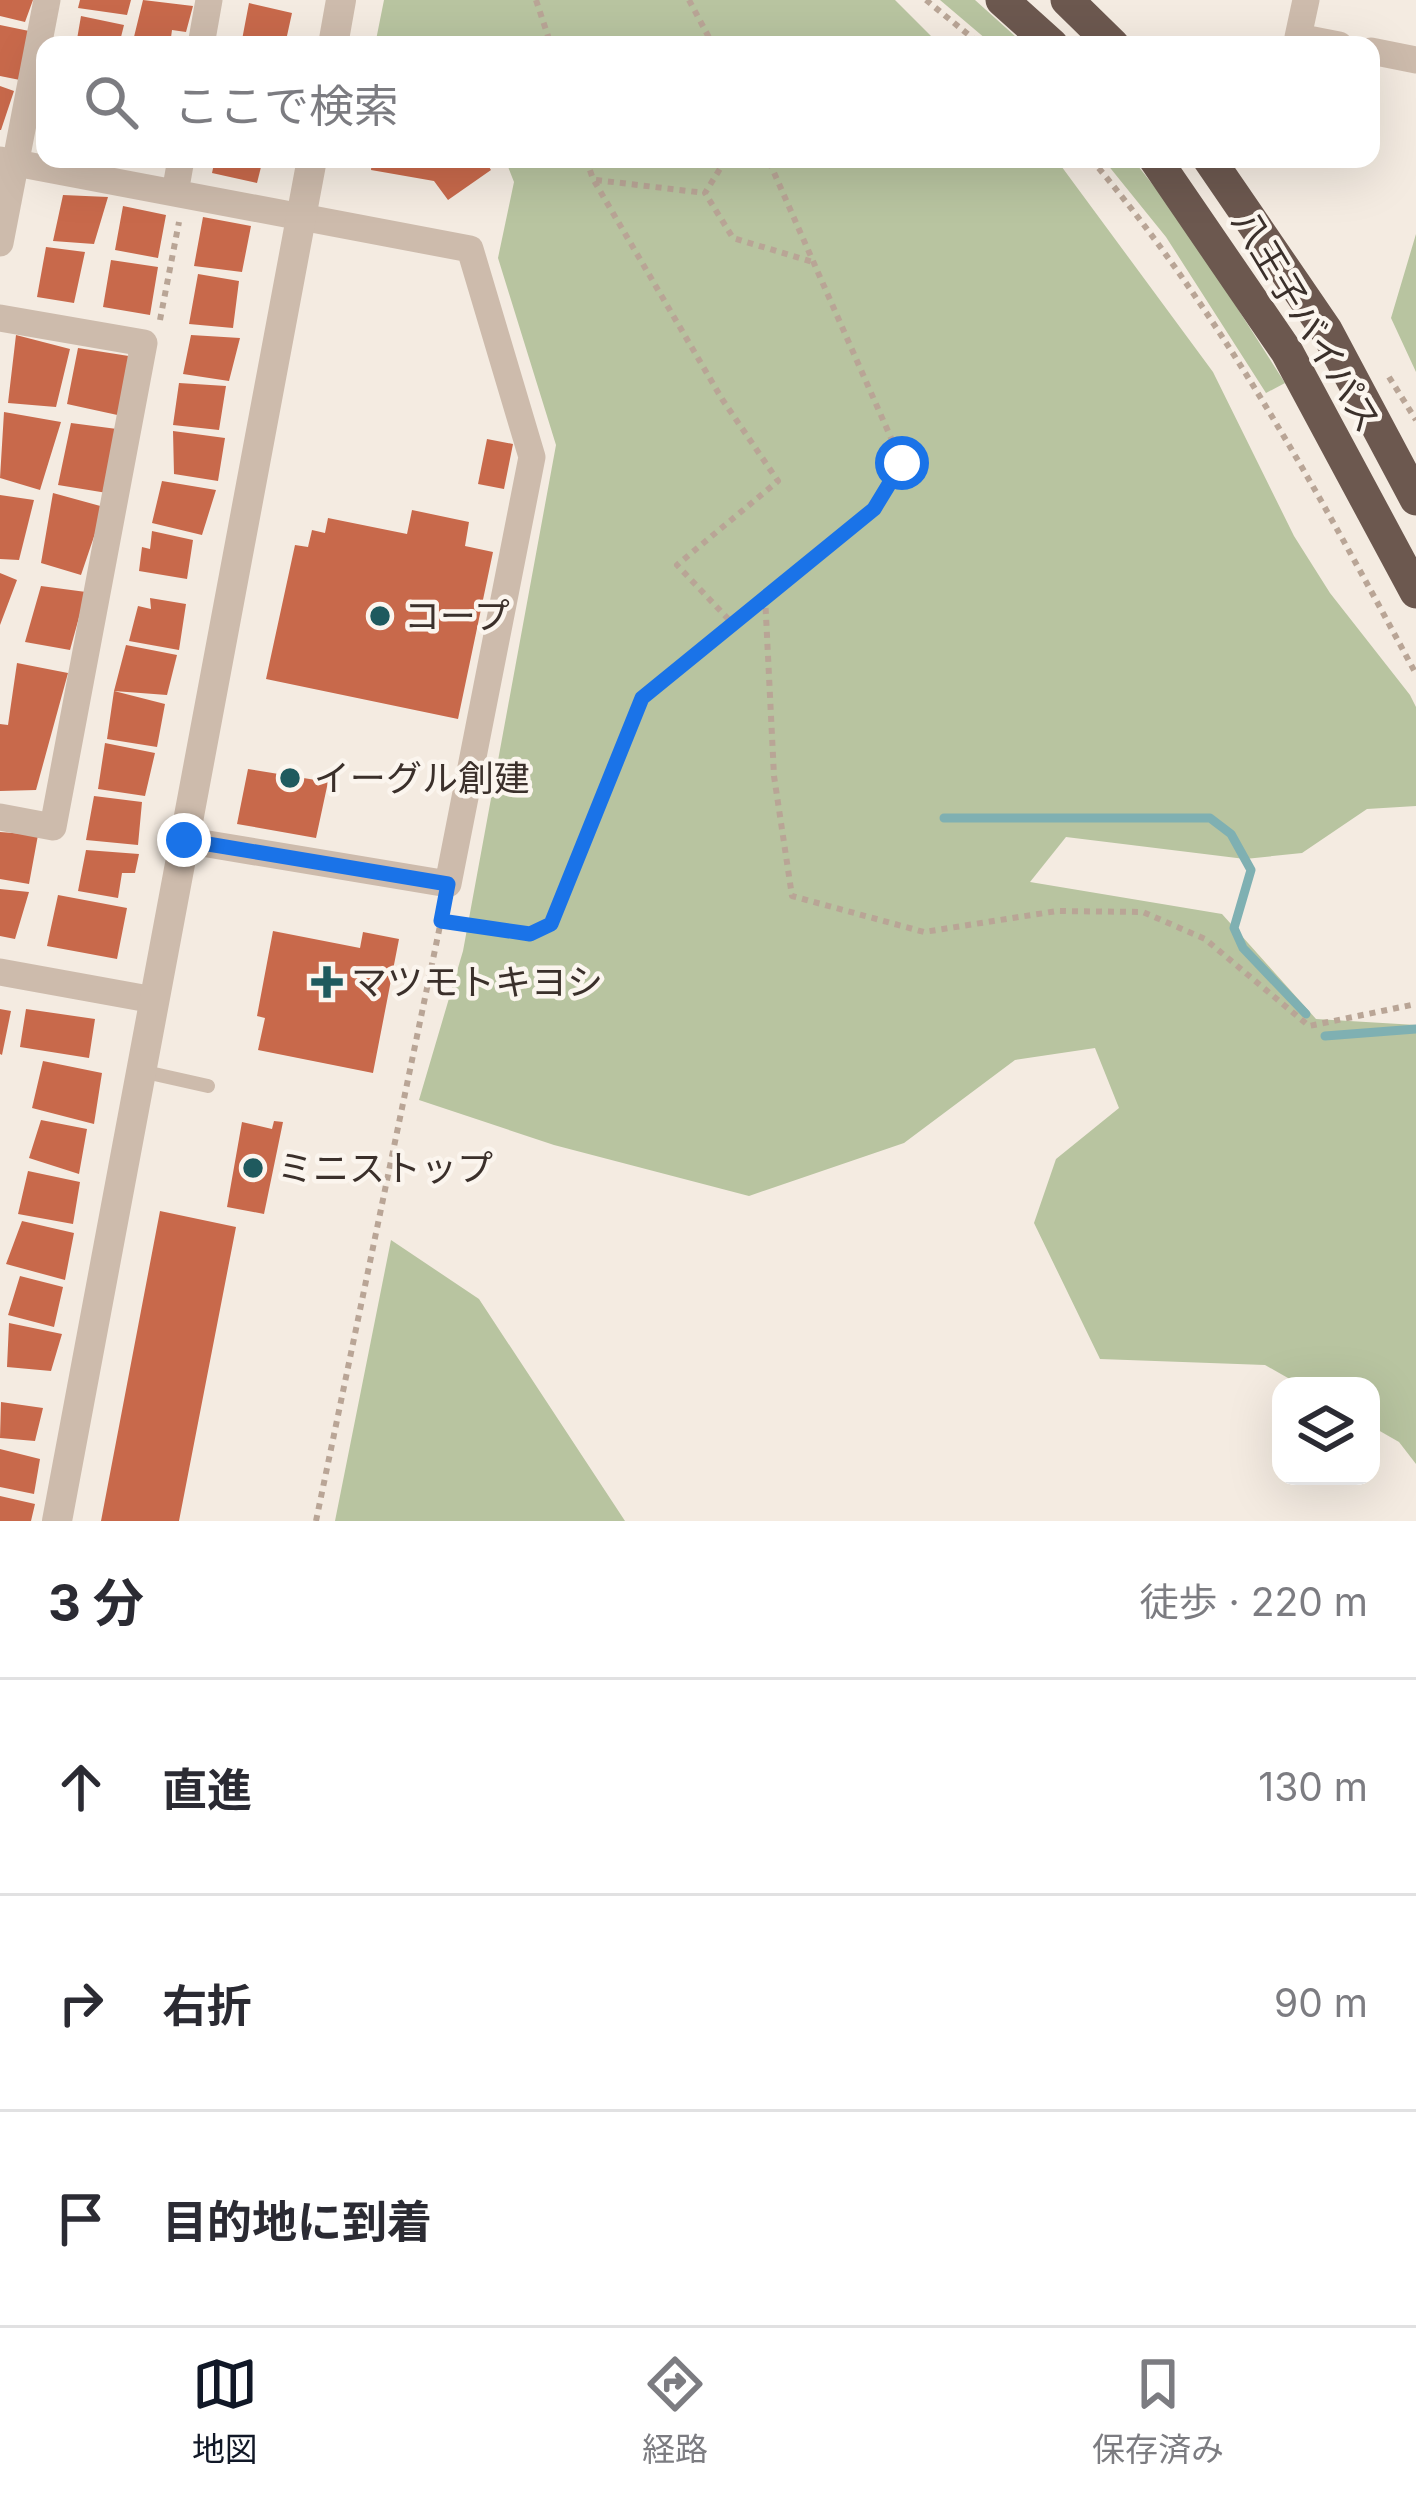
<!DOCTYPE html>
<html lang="ja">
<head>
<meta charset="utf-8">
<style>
	body { margin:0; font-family:Inter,"Noto Sans JP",sans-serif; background:#f2f2f3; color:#2b2b33 }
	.controls { position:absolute; right:36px; bottom:36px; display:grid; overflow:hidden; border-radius:24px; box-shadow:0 12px 48px #0002 }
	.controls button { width:108px; height:108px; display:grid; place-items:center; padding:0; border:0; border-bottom:3px solid #e1e1e2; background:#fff; color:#2b2b33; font:60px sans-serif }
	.stop { position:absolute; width:36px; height:36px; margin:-27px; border:9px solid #1a73e8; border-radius:50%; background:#fff }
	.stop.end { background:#1a73e8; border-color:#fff; box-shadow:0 3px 12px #0008 }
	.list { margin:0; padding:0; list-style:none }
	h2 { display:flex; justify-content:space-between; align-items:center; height:156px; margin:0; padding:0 48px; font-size:51px }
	h2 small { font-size:39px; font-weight:400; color:#7c7c81 }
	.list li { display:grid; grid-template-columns:78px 1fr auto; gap:36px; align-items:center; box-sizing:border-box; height:216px; padding:0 48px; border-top:3px solid #e1e1e2 }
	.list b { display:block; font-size:45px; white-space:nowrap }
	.list em { font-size:39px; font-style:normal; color:#7c7c81 }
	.icon { flex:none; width:66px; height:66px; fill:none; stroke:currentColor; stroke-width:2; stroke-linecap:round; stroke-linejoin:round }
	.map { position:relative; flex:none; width:1416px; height:1521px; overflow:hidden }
	.search { position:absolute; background:#fff; box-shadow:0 12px 48px #0002; left:36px; right:36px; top:36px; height:132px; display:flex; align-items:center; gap:30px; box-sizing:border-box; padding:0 42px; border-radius:24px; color:#7c7c81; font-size:45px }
	.sheet { height:804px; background:#fff }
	nav { display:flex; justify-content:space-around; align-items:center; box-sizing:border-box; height:168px; border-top:3px solid #e1e1e2; background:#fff; font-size:33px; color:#7c7c81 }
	nav a { display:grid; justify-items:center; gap:6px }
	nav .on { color:#111827 }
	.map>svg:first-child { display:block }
	.green { fill:#b8c4a0 }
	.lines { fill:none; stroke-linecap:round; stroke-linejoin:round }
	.stream { stroke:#7fb0b2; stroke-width:9 }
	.building { fill:#c8694b }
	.path { stroke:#b9a596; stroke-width:6; stroke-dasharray:6 6; stroke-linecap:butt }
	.service { stroke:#cdbbac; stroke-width:14 }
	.minor { stroke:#cdbbac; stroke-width:27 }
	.tertiary { stroke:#cdbbac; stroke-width:30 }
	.trunk { stroke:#6c584f; stroke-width:33 }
	.route { stroke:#1a73e8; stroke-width:15 }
	.poi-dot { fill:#1f5a5e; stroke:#fbf5ee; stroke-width:4.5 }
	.labels { text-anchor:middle; stroke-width:9; stroke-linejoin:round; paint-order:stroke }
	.street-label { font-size:36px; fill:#3b302b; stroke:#fbf5ee }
	.poi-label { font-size:36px; fill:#3b302b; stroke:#fbf5ee; text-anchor:start }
</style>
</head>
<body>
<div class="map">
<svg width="1416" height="1521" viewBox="0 0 1416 1521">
	<rect width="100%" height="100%" fill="#f4ebe1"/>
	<path class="green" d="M384 0H895L940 45H375Z
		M940 0H975L1025 45H993Z
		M505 159H1056L1213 372 1294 536 1330 593 1410 695 1416 707V806L1367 809 1302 853 1245 859 1066 837 1030 882 1222 914 1316 1019 1416 1025V1464L1399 1442 1371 1426V1386H1302L1265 1365 1100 1359 1034 1223 1056 1159 1119 1108 1095 1048 1015 1060 904 1143 749 1196 554 1145 419 1100 463 951 556 445 498 258 514 182Z
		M1103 159H1132L1138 166 1183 223 1285 383 1266 393 1166 237Z
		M1416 234V372L1391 318Z
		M391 1240 479 1299 625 1521H335Z"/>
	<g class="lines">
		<path class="stream" d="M944 818H1210L1231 834 1251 870 1234 928 1243 948 1306 1014
			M1325 1036 1416 1029"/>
	</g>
	<path class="building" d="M0 0H33L25 22 0 16Z
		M80 0H131L127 15 78 8Z
		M143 0 193 6 186 32 172 30 170 45H132Z
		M249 3 292 13 285 45H241Z
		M81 16 124 25 119 45H76Z
		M0 25 34 32 20 80 0 76Z
		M0 86 14 91 1 130H0Z
		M215 159H263L257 183 212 173Z
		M372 159H484L491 170 448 200 434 181 371 170Z
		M63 195 108 197 94 244 53 241Z
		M123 206 166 215 158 258 115 250Z
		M203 217 251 226 242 272 194 266Z
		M46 247 85 252 74 303 37 297Z
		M111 260 158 267 150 315 103 307Z
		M198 274 239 281 233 328 189 324Z
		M16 335 70 349 56 407 8 403Z
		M191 335 240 338 229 381 183 374Z
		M78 348 135 357 122 416 67 404Z
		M179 383 226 386 219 430 173 425Z
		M4 412 61 422 40 490 0 478Z
		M71 423 117 429 107 493 58 485Z
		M173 431 225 438 218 481 174 474Z
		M487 439 513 444 504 489 478 484Z
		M162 481 216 490 202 535 152 523Z
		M53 493 104 507 81 575 41 563Z
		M0 495 34 500 19 560 0 559Z
		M412 510 469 522 465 546 493 552 458 719 266 679 295 545 308 547 312 530 325 533 328 518 407 534Z
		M152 531 193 540 187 579 139 571 142 547 150 549Z
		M0 573 17 580 0 625Z
		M41 586 86 592 70 650 25 642Z
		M150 598 186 604 179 650 129 641 138 606 151 609Z
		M126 645 177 655 167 695 114 691Z
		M17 663 68 673 36 790 0 791V724L8 725Z
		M114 691 165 704 157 747 107 739Z
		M105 743 155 753 145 796 98 789Z
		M248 769 328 782 316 838 237 824Z
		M94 796 142 802 138 845 86 840Z
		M0 832 38 835 29 884 0 879Z
		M86 850 139 854 135 873H122L118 898 78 891Z
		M0 889 29 892 15 939 0 936Z
		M58 895 127 908 117 959 47 946Z
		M273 931 360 948 363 932 399 939 373 1073 258 1050 265 1018 257 1016Z
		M0 1009 11 1011 2 1055 0 1054Z
		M26 1009 95 1019 89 1058 20 1047Z
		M43 1061 102 1073 94 1124 32 1108Z
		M41 1120 87 1129 79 1174 29 1158Z
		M274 1121 283 1122 264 1214 227 1207 242 1122 272 1129Z
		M28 1171 80 1182 73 1224 18 1214Z
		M160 1211 236 1227 179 1521H101Z
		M22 1221 74 1233 65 1280 6 1264Z
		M20 1276 63 1287 54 1327 8 1315Z
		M9 1323 62 1334 51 1371 7 1367Z
		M1 1402 43 1408 35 1441 0 1438Z
		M0 1449 40 1459 34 1494 0 1487Z
		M0 1496 35 1504 31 1521H0Z"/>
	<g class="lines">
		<path class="path" d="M536 0 551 45
			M689 0 713 45
			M926 0 981 45
			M586 159 593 179 722 399 778 481 677 565 732 623
			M726 159 705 193 733 238 813 262
			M1091 159C1222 313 1321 498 1416 674
			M596 180 705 193
			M160 320 179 222
			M1389 377 1416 420
			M765 596 774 776 792 896 924 932 1057 911 1143 912 1205 939 1309 1026 1416 1004
			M443 910 441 921 530 934 551 924 642 698 874 509 902 463 768 159
			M316 1521 441 921"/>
		<path class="service" d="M141 1071 208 1086"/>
		<path class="minor" d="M1306 0 1298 37 1339 45
			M201 45 209 0
			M1371 51 1416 60
			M0 160 470 249 532 457 448 884 184 840
			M175 193 181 159
			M0 243 47 0
			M0 318 144 343 53 827 0 817
			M0 972 154 1000"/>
		<path class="tertiary" d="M333 45 341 0
			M57 1521 312 159"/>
		<path class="trunk" d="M1002 0 1052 45
			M1067 0 1113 45
			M1155 159 1287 352 1416 592
			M1209 159 1326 330 1416 499"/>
	</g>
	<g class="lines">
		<path class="route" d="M184 840 448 884 441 921 530 934 551 924 642 698 874 509 902 463"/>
	</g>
	<g class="poi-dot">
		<circle cx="380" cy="616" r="12"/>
		<circle cx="290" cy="778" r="12"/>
		<path d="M321 964h12v12h12v12h-12v12h-12v-12h-12v-12h12z"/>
		<circle cx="253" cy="1168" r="12"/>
	</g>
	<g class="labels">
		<g class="street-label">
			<text transform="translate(1307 321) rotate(59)" y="13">八王子バイパス</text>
		</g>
		<g class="poi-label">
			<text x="404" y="629">コープ</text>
			<text x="314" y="791">イーグル創建</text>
			<text x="351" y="995">マツモトキヨシ</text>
			<text x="277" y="1181">ミニストップ</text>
		</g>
	</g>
</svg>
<div class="controls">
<button><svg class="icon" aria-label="layers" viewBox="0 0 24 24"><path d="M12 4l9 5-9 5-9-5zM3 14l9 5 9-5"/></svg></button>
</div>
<div class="stop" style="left:902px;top:463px"></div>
<div class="stop end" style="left:184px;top:840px"></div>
<div class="search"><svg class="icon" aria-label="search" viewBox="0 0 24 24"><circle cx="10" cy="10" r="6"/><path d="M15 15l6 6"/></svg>ここで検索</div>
</div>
<section class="sheet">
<h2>3 分<small>徒歩 · 220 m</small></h2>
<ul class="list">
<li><svg class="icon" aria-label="ahead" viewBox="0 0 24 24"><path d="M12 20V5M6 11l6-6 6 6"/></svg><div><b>直進</b></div><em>130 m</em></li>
<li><svg class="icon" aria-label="right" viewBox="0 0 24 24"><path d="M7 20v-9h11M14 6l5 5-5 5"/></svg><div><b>右折</b></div><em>90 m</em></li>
<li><svg class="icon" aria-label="arrive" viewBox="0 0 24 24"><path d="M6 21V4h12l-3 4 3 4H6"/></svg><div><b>目的地に到着</b></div></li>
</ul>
</section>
<nav>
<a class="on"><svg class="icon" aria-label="map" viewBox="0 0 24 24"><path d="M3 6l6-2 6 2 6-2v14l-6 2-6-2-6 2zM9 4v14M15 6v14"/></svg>地図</a>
<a><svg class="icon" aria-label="directions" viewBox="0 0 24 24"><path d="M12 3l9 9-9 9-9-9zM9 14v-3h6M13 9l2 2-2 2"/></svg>経路</a>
<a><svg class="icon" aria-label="saved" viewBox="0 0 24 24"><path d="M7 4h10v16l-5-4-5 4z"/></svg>保存済み</a>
</nav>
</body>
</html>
